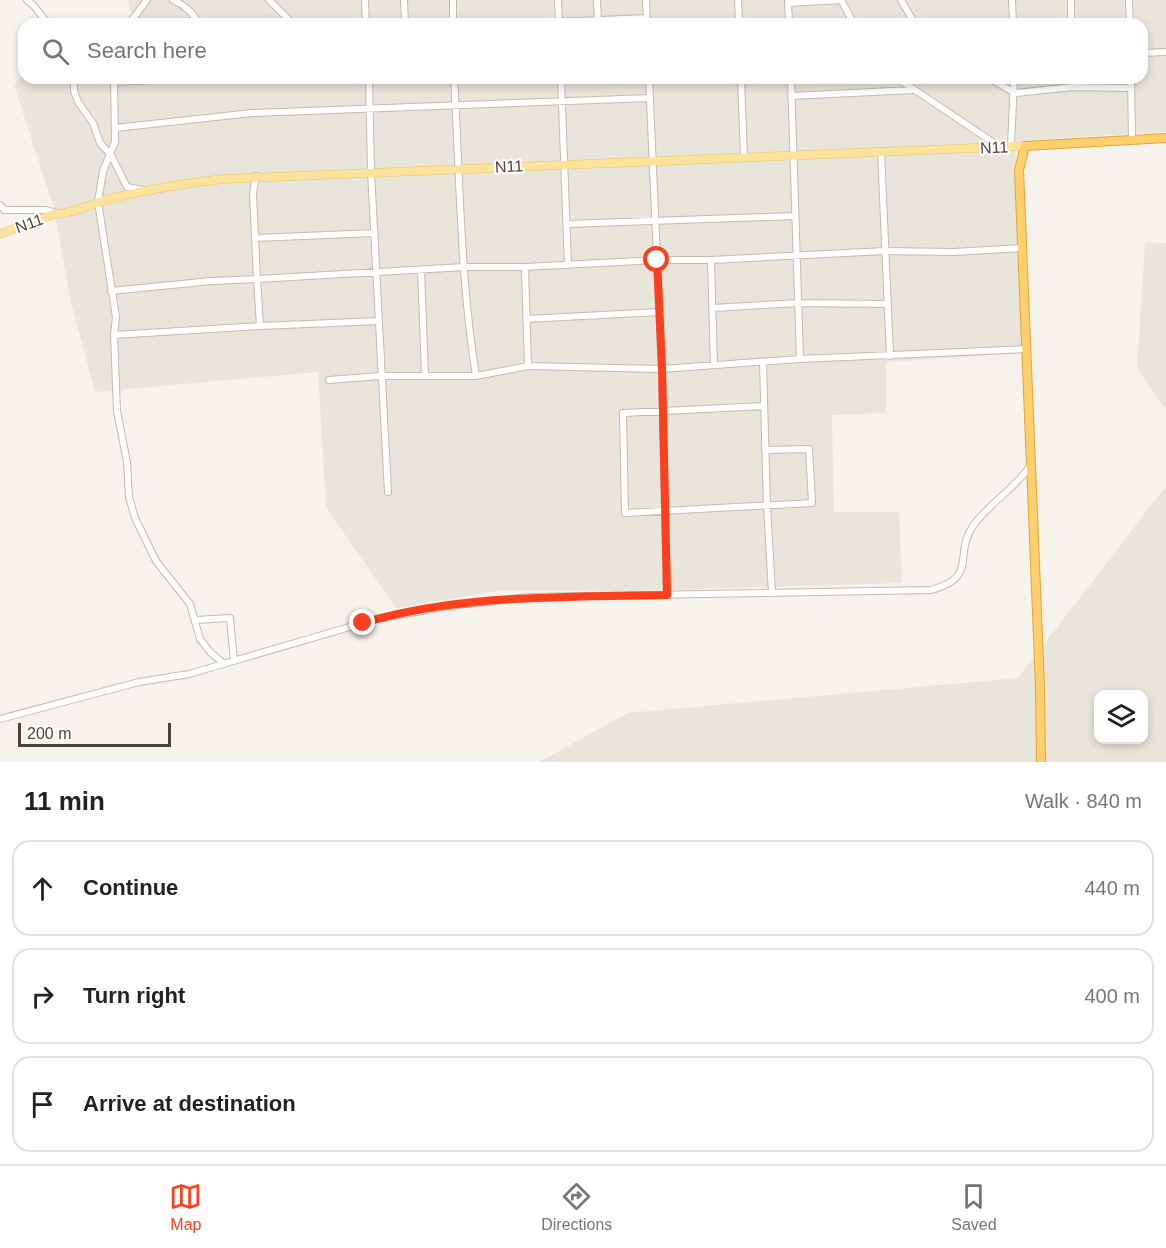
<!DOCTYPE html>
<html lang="en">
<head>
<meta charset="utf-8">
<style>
	body { margin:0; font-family:Arial,sans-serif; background:#f6f6f6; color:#222 }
	.controls { position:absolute; right:18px; bottom:18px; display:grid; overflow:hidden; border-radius:12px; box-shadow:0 3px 9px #0003 }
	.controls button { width:54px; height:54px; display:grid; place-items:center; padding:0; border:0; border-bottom:2px solid #e0e0e0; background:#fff; color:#222; font:30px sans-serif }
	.scale { position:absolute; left:18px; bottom:15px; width:153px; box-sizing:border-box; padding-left:6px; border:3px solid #4b4439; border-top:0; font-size:16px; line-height:21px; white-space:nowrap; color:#4b4439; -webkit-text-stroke:4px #fff; paint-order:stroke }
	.stop { position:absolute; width:18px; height:18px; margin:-14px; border:4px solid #fc3f1d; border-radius:50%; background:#fff }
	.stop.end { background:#fc3f1d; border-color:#fff; box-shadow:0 2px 6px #0008 }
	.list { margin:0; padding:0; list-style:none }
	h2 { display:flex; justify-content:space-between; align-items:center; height:78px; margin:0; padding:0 24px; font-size:26px }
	h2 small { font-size:20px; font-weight:400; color:#767676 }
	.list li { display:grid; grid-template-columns:39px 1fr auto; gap:18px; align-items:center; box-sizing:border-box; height:96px; margin:0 12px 12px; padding:0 12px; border:2px solid #e0e0e0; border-radius:18px }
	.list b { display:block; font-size:22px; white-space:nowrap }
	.list em { font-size:20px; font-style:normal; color:#767676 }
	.icon { flex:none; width:33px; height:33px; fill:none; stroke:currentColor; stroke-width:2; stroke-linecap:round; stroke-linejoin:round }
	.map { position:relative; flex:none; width:1166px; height:762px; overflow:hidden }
	.search { position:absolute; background:#fff; box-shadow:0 3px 9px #0003; left:18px; right:18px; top:18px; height:66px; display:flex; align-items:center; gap:15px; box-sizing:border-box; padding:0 21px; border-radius:18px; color:#767676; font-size:22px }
	.sheet { height:402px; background:#fff }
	nav { display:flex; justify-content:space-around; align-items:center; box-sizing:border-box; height:84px; border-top:2px solid #e0e0e0; background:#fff; font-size:16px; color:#767676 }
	nav a { display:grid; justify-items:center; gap:3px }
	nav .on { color:#fc3f1d }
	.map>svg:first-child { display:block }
	.residential { fill:#eae5da; fill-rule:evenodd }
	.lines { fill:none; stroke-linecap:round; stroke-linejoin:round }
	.minor-casing { stroke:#c2bbae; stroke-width:8 }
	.major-casing { stroke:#e6c16a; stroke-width:9 }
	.highway-casing { stroke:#e0a43c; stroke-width:10 }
	.minor { stroke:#fff; stroke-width:6 }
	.major { stroke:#ffe39c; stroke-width:8 }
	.highway { stroke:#ffcf6e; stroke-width:8 }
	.route { stroke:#fc3f1d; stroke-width:8 }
	.labels { text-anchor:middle; stroke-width:4.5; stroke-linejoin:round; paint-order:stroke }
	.street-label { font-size:16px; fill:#4b4439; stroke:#fff }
</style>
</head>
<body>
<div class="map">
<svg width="1166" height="762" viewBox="0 0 1166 762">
	<rect width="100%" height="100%" fill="#f6f3ec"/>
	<path class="residential" d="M128 0H1166V132L1015 141 1023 353 886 362V413L832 415 834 512H899L902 583 631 591 502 590 396 608 326 507 318 372 95 392 71 303 54 208 14 85 24 73V78H1142V24H133Z
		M1145 242 1166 243V410L1137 368Z
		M1166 486V762H539L628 713 1018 678ZM1098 694H1144V740H1098Z"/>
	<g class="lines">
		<g class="minor-casing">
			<path id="minor" d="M27 0 34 6 48 24
				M173 0C183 4 195 14 198 24
				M269 0 293 24
				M365 0 366 24
				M404 0 405 24
				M453 0V24
				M558 0 559 23
				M597 0 598 20
				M646 0 647 24
				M738 0 739 24
				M841 0 854 24
				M901 0 915 24
				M1012 0 1013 24
				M1071 0V24
				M1129 0 1130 24
				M788 1 789 24
				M788 3 842 0
				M129 24 147 0
				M508 24 647 18
				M1142 53 1166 52
				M74 78V91L78 102 93 123 100 143 111 155 127 187 143 190
				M114 78 115 142 103 171 98 202 116 317 114 335 117 411 127 462 129 497 135 518 156 561 190 604 200 639 210 652 224 664
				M369 78 371 172 388 492
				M454 78C460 177 460 278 476 376
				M561 78 568 265
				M649 78 662 369 667 595
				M741 78 744 157
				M791 78 800 359
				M897 78 1000 147
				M989 78 1015 93 1072 87 1131 88
				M1131 78 1132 139
				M114 82 193 78
				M791 96 913 90
				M115 128 252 113 650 98
				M1011 146 1014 78
				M881 151 890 356
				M0 205 4 210H47L56 213
				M567 224 795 216
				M255 238 375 233
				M711 260 714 365
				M525 267 528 366
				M421 269 425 375
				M111 291 211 281 257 279 253 193 256 176
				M712 308 798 303 888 304
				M526 319 659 312
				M260 326 257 279 465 267H525L657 260H711L885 251 953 252 1022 248
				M114 335 260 326 379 321
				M763 362 767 506 772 593
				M329 380 381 376H476L528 366 662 369 800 359 1027 349
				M764 406 623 413 625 513 812 503 809 449 765 450
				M195 620 230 618 234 661
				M0 719 139 682 189 674 377 619 448 606 529 597 931 590C979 577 953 555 973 526 989 503 1015 489 1031 465"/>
		</g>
		<g class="major-casing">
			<path id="major" d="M0 234 54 214C73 214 93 203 113 198 150 189 186 183 224 179L1025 146"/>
		</g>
		<g class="highway-casing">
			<path id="highway" d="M1041 762 1040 687 1019 170 1025 146 1166 138"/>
		</g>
		<use href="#minor" class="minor"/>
		<use href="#major" class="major"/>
		<use href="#highway" class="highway"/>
	</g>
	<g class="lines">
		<path class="route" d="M363 623C461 594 566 597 667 595L662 369 657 260"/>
	</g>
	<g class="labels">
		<g class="street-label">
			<text transform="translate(994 147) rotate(-2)" y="6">N11</text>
			<text transform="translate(509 166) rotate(-3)" y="6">N11</text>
			<text transform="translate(29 223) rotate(-20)" y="6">N11</text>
		</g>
	</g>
</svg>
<div class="controls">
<button><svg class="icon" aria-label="layers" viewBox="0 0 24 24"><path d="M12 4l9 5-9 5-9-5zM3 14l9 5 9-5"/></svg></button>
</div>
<div class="scale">200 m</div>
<div class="stop" style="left:657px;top:260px"></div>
<div class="stop end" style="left:363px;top:623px"></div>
<div class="search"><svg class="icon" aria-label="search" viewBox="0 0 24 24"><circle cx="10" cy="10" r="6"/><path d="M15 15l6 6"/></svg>Search here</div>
</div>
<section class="sheet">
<h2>11 min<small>Walk · 840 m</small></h2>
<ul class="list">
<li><svg class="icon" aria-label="ahead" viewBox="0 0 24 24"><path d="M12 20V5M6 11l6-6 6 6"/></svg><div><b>Continue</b></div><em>440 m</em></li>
<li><svg class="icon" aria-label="right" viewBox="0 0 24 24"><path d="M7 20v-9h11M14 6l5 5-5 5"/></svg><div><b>Turn right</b></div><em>400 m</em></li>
<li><svg class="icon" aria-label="arrive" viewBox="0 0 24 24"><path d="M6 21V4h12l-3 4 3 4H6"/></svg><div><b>Arrive at destination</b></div></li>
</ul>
</section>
<nav>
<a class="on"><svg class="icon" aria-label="map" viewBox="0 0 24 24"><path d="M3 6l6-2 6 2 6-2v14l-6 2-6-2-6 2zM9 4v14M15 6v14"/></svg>Map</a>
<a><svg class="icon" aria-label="directions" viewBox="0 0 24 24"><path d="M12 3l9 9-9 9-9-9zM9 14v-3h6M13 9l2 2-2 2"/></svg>Directions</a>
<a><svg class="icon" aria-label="saved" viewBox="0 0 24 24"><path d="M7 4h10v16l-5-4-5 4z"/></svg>Saved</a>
</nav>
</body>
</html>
